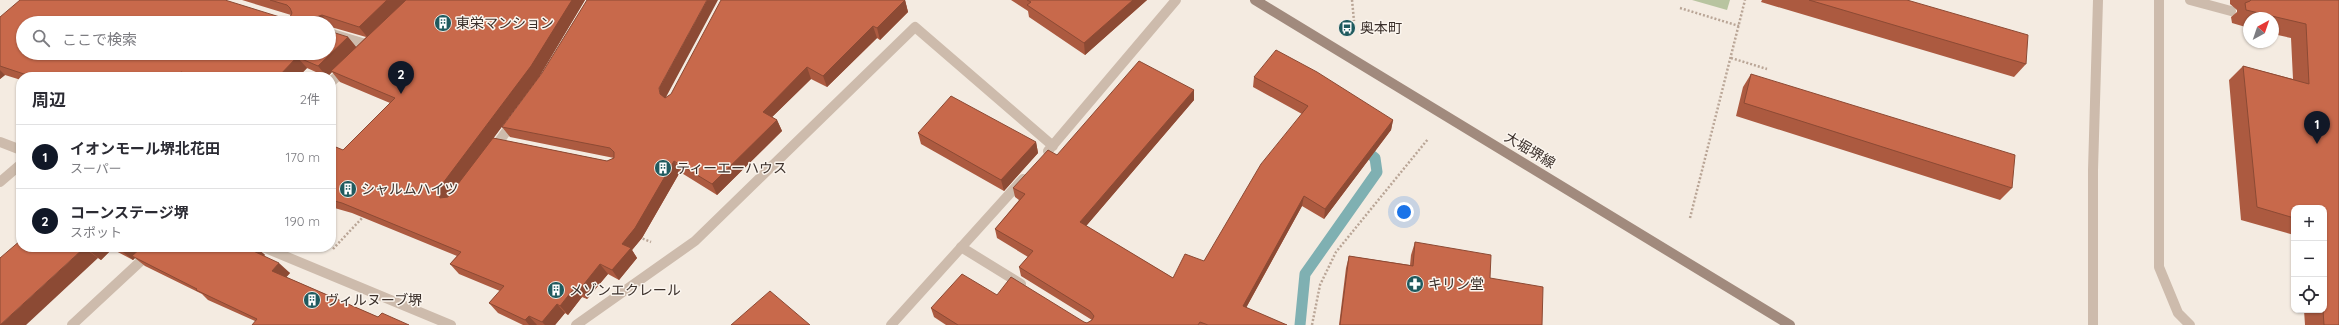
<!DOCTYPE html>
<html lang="ja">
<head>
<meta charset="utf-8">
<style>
	body { margin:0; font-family:Quicksand,"Noto Sans JP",sans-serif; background:#f2f2f3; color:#2b2b33 }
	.controls { position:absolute; right:12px; bottom:12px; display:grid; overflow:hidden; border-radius:8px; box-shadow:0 1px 3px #0004 }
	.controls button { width:36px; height:36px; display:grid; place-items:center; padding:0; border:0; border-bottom:1px solid #e1e1e2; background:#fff; color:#2b2b33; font:20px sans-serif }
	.compass { position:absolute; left:2243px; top:12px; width:36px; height:36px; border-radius:50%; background:#fff; box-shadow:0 1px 3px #0004; rotate:40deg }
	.you { position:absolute; left:1404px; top:212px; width:14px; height:14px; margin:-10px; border:3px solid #fff; border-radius:50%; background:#1a73e8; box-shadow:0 0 0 6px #1a73e833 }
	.badge { display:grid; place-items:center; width:26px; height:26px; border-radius:50%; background:#111827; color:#fff; font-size:13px; font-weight:700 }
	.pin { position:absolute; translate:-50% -33px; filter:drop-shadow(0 1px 2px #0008) }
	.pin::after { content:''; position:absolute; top:21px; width:14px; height:12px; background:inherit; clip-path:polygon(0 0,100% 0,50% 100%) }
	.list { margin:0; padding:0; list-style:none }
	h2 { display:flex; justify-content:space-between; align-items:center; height:52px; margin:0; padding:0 16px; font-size:17px }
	h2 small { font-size:13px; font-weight:400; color:#7c7c81 }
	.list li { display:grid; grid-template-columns:26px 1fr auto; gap:12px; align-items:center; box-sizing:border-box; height:64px; padding:0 16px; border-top:1px solid #e1e1e2 }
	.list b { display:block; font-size:15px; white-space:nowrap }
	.list p { margin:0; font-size:13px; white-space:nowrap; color:#7c7c81 }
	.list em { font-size:13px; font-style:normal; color:#7c7c81 }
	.icon { flex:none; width:22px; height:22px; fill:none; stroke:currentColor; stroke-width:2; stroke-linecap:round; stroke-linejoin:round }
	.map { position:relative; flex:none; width:2339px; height:325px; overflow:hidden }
	.search { position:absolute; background:#fff; box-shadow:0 1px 3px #0004; left:16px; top:16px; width:320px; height:44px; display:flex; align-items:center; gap:10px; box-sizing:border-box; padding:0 14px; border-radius:22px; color:#7c7c81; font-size:15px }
	.panel { position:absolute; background:#fff; box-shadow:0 1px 3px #0004; left:16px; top:72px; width:320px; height:180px; border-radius:16px }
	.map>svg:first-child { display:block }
	.green { fill:#b8c4a0 }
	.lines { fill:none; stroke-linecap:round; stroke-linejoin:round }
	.stream { stroke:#7fb0b2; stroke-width:11 }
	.path { stroke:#b9a596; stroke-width:2.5; stroke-dasharray:2 2; stroke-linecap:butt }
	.service { stroke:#cdbbac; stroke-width:10 }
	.minor { stroke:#cdbbac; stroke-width:10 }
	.tertiary { stroke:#cdbbac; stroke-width:10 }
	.secondary { stroke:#a18a7d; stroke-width:10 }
	.wall { fill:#ac5a40; fill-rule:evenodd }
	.shaded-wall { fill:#8c4a34 }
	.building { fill:#c8694b; stroke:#8c4a34 }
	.labels { text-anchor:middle; stroke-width:3; stroke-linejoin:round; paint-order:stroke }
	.poi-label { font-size:14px; fill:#3b302b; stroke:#fbf5ee; text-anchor:start }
	.street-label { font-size:14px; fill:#3b302b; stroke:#fbf5ee }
</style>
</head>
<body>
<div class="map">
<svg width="2339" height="325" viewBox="0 0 2339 325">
	<rect width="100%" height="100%" fill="#f4ebe1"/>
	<path class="green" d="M1692 0H1730L1727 10Z"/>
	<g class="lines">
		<path class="stream" d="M1300 325 1305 274 1377 172 1375 158 1360 146"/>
		<path class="path" d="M1352 0 1354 21
			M1680 8 1739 26
			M1731 58 1767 69
			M1690 218 1745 0
			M639 237 651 242
			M333 249 364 216
			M1312 325 1320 285 1336 252 1428 139"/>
		<path class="service" d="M2190 0 2231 11
			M961 247 1021 284"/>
		<path class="minor" d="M329 33 369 45
			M331 82 346 68
			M0 142 21 150
			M493 150 513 122
			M1048 151 1176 0
			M0 182 21 164
			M263 247 451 325
			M72 325 156 247
			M576 325 695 241 915 27 1053 146
			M891 325 1023 179
			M2093 325V170L2098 0"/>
		<path class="tertiary" d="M2159 0V267L2178 313 2190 325"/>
		<path class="secondary" d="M1255 0 1790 325"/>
	</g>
	<path class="wall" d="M242 0H585L539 77 493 138 607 161 614 158 510 137 502 127 666 97 905 0 908 12 880 40 877 38 827 87 811 79 772 117 777 120 782 131 717 195 680 172 642 238 632 250 637 258 619 280 608 274 587 299 582 297 568 315 565 313 555 325H523L498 313 489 303 500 291 459 274 450 264 457 256 352 213 331 207V145L343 150 390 103 340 82 332 72 327 77 307 68 298 77H21V80L5 75 0 79V17L283 18 290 17 291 15ZM23 23H329V27H331L366 37 356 47 348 37Z
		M1011 0H1147L1085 55 1029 17 1028 11Z
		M1762 0H1907L2026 64 2014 77 1761 2Z
		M2230 0H2339V325H2305L2304 310H2324V208H2294V235L2241 220 2229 80 2243 66 2293 79 2291 38 2273 34V18H2249V28L2232 23 2231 17 2237 12V10L2230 4Z
		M1751 74 2012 188 2000 200 1736 116 1743 87Z
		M1254 77 1393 120 1391 130 1324 219 1302 206 1246 308 1287 325H946L934 317 931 308 997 295 1084 322 1087 323 1092 320 1021 276 1019 267 1028 257 997 238 995 229 1019 200 1015 197 1013 188 1057 155 1194 90V100L1086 226 1173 278 1204 261 1302 114 1253 87Z
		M918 133 1036 142 1038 153 1004 191 921 144Z
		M1415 242 1490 278 1542 325H1339L1346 268 1349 256 1410 265 1411 255Z
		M21 247H257V248L265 255 264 256 290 273 286 277 378 317 409 325 255 321 208 300 202 294 145 266 135 258 133 260 112 249 101 260 98 258Z"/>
	<path class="shaded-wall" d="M387 0H408L368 38 359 27Z
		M572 0H585L539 77 446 202 440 198 437 191Z
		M707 0H718L665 99 660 94 659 88Z
		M905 0 908 12 880 40 877 28Z
		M1133 0H1147L1085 55 1084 43Z
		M322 15 328 23H313L316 17Z
		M873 26 877 38 827 87 823 76Z
		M348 37 357 48 331 71 332 72 327 77 318 66Z
		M297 57 307 68 298 77H278Z
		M807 67 811 79 767 122 763 112Z
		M0 70 5 75 0 79Z
		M181 72 186 77H175Z
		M1194 90V100L1081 232 1080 222Z
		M777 120 782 131 717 195 712 184Z
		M1393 120 1391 130 1324 219 1325 209Z
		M1036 142 1038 153 1004 191 1001 180Z
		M674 161 680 172 642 238 632 250 637 258 619 280 612 270 622 244Z
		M1304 196 1302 206 1242 315 1243 306Z
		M89 247H109L112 249 101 260 87 249Z
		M122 247H147L132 256 135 258 133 260 119 249Z
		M251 247H257V248L265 255 261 259 249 249Z
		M84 248 98 258 26 325H0Z
		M279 263 290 273 283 281 272 271Z
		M600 264 608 274 587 299 580 289Z
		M575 287 582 297 568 315 560 306Z
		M557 304 565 313 555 325H545L542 322Z
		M529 316 537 325H529L525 320Z"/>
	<path class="building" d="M20 0H225L283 18 290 17 292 13 290 8 287 5 270 0H387L359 27 322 15 316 17 313 23H23V53H329V31L348 37 318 66 297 57 278 77H198L181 72 175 77 169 76 167 77H33L0 66V17Z
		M406 0H572L531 66 437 191 440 198 448 197 493 138 607 161 614 158V152L610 148 502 127 542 73 587 0H707L659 88 660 94 665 98 671 94 721 0H905L877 28 873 26 823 76 807 67 763 112 777 120 712 184 674 161 635 228 622 244 631 248 612 270 600 264 580 289 575 287 560 306 557 304 542 322 529 316 525 320 489 303 504 286 450 264 461 252 342 203 331 200V145L343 150 395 98 331 71Z
		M1027 0H1133L1084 43 1027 5 1031 2Z
		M1809 0H1907L2028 35 2026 64Z
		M2251 0H2339V325H2324L2323 310H2324V208H2294V218L2257 207 2243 66 2309 84 2306 24 2246 10 2245 3 2250 1Z
		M1276 50 1317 72 1393 120 1325 209 1304 196 1243 306 1287 325H1208L1200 322 1198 325H958L931 308 962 274 997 295 1011 277 1084 322 1087 323 1092 320 1094 316 1090 311 1019 267 1033 251 995 229 1025 194 1013 188 1048 150 1057 155 1139 61 1194 90 1080 222 1173 278 1185 254 1204 261 1261 164 1308 106 1254 77Z
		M1751 74 2015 155 2012 188 1744 103Z
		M951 96 1036 142 1001 180 918 133Z
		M21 240V247H89L87 249 84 248 0 325V258Z
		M1415 242 1491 255 1490 278 1543 287 1542 325H1340L1349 256 1413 266Z
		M114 247H122L119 249Z
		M142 247H251L249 249 279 263 272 271 378 317 382 313 409 325H252L257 319 196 290 197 289 132 256Z
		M770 291 810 325H731Z"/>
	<defs>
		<g id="building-disc" transform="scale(0.9)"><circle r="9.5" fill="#1f5a5e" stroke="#fbf5ee"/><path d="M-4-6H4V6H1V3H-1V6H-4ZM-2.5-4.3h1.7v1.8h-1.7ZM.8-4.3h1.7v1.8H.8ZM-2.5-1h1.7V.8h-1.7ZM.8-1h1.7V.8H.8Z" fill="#fff"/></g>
		<g id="bus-disc" transform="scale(0.9)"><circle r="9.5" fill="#1f5a5e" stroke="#fbf5ee"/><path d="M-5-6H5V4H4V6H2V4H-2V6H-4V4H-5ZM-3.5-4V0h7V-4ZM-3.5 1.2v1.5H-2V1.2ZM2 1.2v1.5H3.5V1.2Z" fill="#fff"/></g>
		<g id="pharmacy-disc" transform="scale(0.9)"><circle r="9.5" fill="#1f5a5e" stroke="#fbf5ee"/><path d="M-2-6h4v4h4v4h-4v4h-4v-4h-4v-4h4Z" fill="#fff"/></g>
	</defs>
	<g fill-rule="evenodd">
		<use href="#building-disc" x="443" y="23"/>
		<use href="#bus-disc" x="1347" y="28"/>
		<use href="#building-disc" x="663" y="168"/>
		<use href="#building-disc" x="348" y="189"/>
		<use href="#pharmacy-disc" x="1415" y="284"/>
		<use href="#building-disc" x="556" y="290"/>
		<use href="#building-disc" x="312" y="300"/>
	</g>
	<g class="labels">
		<g class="poi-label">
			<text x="456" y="28">東栄マンション</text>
			<text x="1360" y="33">奥本町</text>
			<text x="676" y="173">ティーエーハウス</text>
			<text x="361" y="194">シャルムハイツ</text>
			<text x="1428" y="289">キリン堂</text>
			<text x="569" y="295">メゾンエクレール</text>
			<text x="325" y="305">ヴィルヌーブ堺</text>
		</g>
		<g class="street-label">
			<text transform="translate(1530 150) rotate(31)" y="5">大堀堺線</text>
		</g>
	</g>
</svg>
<div class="controls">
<button>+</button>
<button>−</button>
<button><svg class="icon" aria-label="locate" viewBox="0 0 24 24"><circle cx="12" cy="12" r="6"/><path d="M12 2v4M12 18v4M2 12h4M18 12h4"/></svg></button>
</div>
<svg class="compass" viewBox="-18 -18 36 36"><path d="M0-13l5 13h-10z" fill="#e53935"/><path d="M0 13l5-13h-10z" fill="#7c7c81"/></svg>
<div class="you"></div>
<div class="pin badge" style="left:2317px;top:144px">1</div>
<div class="pin badge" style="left:401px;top:94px">2</div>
<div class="search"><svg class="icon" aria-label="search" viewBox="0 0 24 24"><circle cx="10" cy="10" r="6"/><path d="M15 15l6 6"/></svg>ここで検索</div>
<section class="panel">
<h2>周辺<small>2件</small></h2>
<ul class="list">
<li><span class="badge">1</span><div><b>イオンモール堺北花田</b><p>スーパー</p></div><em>170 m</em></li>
<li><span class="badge">2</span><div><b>コーンステージ堺</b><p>スポット</p></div><em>190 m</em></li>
</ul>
</section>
</div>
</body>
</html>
